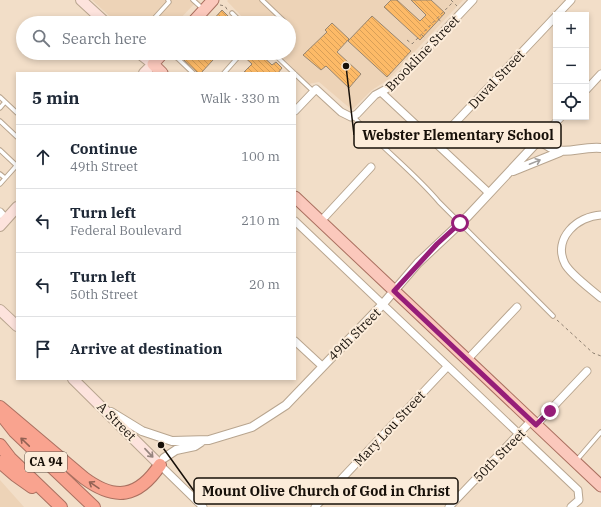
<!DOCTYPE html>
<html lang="en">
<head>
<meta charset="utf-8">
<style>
	body { margin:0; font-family:"IBM Plex Serif",serif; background:#f6f6f7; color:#1f2937 }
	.controls { position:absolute; right:12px; top:12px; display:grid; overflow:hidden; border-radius:0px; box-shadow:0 2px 6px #0003 }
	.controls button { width:36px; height:36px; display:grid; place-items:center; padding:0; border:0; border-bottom:1px solid #e0e1e3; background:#fff; color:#1f2937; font:20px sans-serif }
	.stop { position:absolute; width:12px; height:12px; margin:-9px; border:3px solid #961d78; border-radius:50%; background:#fff }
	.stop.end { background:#961d78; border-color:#fff; box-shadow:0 1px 4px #0008 }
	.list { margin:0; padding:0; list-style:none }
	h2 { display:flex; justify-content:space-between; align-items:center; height:52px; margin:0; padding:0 16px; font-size:17px }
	h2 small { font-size:13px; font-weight:400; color:#747a83 }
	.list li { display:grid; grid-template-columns:26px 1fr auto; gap:12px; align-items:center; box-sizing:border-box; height:64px; padding:0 16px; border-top:1px solid #e0e1e3 }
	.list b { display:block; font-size:15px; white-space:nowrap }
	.list p { margin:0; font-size:13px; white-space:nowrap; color:#747a83 }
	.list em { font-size:13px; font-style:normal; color:#747a83 }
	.icon { flex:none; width:22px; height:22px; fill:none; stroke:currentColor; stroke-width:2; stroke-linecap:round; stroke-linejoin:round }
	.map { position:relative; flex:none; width:601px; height:507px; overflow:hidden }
	.search { position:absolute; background:#fff; box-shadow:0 2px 6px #0003; left:16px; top:16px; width:280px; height:44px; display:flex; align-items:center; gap:10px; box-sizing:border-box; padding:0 14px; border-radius:22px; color:#747a83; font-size:15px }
	.panel { position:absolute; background:#fff; box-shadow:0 2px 6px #0003; left:16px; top:72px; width:280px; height:308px; border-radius:0px }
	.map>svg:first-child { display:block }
	.built { fill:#edd3b7 }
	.building { fill:url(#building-back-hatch); stroke:#988671 }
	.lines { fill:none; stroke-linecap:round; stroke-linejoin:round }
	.service-casing { stroke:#b8a58f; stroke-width:5.5 }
	.minor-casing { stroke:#b8a58f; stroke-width:9 }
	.tertiary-casing { stroke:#b8a58f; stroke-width:10 }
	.secondary-casing { stroke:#b8a58f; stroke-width:12 }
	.primary-casing { stroke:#aa7060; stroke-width:13 }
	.motorway-casing { stroke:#aa7060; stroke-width:14 }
	.path { stroke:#8e8071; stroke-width:1; stroke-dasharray:3 3; stroke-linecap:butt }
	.service { stroke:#fff; stroke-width:3.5 }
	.minor { stroke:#fff; stroke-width:7 }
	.tertiary { stroke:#fff; stroke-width:8 }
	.secondary { stroke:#fde3dd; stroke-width:10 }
	.primary { stroke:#fbc8bc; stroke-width:11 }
	.motorway { stroke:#f9a38f; stroke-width:12 }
	.oneway { stroke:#a29f9d }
	.oneway2 { stroke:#936153 }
	.oneway3 { stroke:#96847e }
	.route { stroke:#961d78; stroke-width:5 }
	.labels { text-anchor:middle; stroke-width:4; stroke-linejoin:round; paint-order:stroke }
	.shield { fill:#fcecda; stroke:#5c5248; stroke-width:1 }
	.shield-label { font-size:12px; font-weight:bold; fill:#171009 }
	.street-label { font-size:13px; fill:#171009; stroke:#fcecda }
	.leader { fill:none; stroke:#171009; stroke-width:1.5 }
	.callout-dot { fill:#171009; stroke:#fcecda; stroke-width:1.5 }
	.callout { fill:#fcecda; stroke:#171009; stroke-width:1.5 }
	.callout-label { font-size:14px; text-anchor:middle; font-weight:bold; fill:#171009 }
</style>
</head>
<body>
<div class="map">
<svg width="601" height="507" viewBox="0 0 601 507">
	<defs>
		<pattern id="building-back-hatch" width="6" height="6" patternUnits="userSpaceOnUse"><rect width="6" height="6" fill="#fdba67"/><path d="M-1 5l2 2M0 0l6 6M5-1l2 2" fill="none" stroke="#d89f58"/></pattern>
	</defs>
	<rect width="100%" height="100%" fill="#f2dec8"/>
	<path class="built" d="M92 0H198L176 23H117Z
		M228 0H463L389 79 372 90 352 110 319 82 309 84 278 53H289V23H248L227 1Z
		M0 480 24 507H0Z"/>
	<path class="building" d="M391 0H397L420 21 426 15 411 0H431L445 13 420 40 384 7Z
		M222 10 235 23H210Z
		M372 16 411 51 387 77 348 41Z
		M332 23 349 39 337 52 361 74 349 88 326 66 321 70 303 55 327 32 325 30Z
		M190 53H205L213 60 201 73H198L184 60Z
		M240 53H259L272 65 276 62 282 68 278 73H243L252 64Z"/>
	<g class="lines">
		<g class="service-casing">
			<path id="service" d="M193 0 203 9
				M262 0 285 22
				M232 13 242 23
				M150 23 169 2 168 0
				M172 53 193 73
				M273 53 294 73
				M177 58 182 53
				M224 73 239 56
				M295 74 314 92
				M0 97 17 113
				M0 108 5 102
				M353 116C380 147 413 171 439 202L553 316
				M0 121 17 137
				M0 150 17 166
				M0 174 5 178
				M0 184 17 165
				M576 461 601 432"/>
		</g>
		<g class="minor-casing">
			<path id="minor" d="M557 15 571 0
				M586 90 601 74
				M382 93 489 193
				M295 111 316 89 341 112 351 117 357 114 375 95 392 86 473 0
				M539 140 561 117
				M436 143 556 16
				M0 212 6 219
				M601 215C578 216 552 238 565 264 571 275 591 289 601 298
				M295 221 578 490 579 500 571 507
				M321 221 371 167
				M295 341 322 366
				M467 360 517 307
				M536 425 587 371
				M160 465 203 507
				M315 507 447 367
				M449 507 531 421"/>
		</g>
		<g class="tertiary-casing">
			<path id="tertiary" d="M513 171 560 152
				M111 412 142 431 172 441 209 440 252 427 266 418 286 405 382 305 418 263 468 216 539 140C563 160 574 146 601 148
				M164 458 176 450 195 446 201 442"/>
		</g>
		<g class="secondary-casing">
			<path id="secondary" d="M81 0 106 23
				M139 53 153 64 144 73
				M0 226 17 207
				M0 310 17 326
				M73 379 160 465"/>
		</g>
		<g class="primary-casing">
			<path id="primary" d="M192 23 213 0
				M162 73 153 64 163 53
				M295 197 601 486"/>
		</g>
		<g class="motorway-casing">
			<path id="motorway" d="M0 407 84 478C115 501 138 498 160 465
				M0 413 15 432 94 507
				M0 445 10 458 61 507
				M0 462 15 475 32 487"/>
		</g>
		<path class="path" d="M451 0 457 6
			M220 5 225 6 228 11
			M438 19 442 22
			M422 35 426 39
			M407 40 412 44 453 2
			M557 320 593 353 601 356"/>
		<use href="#service" class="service"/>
		<use href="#minor" class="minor"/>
		<use href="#tertiary" class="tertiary"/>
		<use href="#secondary" class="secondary"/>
		<use href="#primary" class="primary"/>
		<use href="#motorway" class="motorway"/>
	</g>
	<defs><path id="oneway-shaft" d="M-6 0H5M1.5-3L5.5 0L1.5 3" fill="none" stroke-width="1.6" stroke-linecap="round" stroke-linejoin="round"/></defs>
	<use class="oneway" href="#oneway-shaft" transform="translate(535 162) rotate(-22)"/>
	<g class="oneway2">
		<use href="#oneway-shaft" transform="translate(25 442) rotate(-136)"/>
		<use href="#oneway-shaft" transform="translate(94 485) rotate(-146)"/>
	</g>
	<use class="oneway3" href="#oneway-shaft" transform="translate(149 453) rotate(47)"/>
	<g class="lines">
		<path class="route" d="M460 223 437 244 394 291 536 425 550 411"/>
	</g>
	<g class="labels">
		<rect class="shield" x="25" y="452" width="42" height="20" rx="3"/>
		<g class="shield-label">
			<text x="46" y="466">CA 94</text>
		</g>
		<g class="street-label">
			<text transform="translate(422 53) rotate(-46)" y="5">Brookline Street</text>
			<text transform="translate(496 79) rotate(-47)" y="5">Duval Street</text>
			<text transform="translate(354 334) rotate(-45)" y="5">49th Street</text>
			<text transform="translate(117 421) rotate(45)" y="5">A Street</text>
			<text transform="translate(389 428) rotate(-47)" y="5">Mary Lou Street</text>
			<text transform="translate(499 455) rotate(-46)" y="5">50th Street</text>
		</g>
	</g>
	<path class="leader" d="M346 66L354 135M161 445L194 491"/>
	<g class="callout-dot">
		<circle cx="346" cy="66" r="4"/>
		<circle cx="161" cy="445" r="4"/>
	</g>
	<g class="callout">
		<rect x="354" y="122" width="207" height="26" rx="4"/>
		<rect x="194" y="478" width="264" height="26" rx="4"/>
	</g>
	<g class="callout-label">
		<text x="458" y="140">Webster Elementary School</text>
		<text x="326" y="496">Mount Olive Church of God in Christ</text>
	</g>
</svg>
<div class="controls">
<button>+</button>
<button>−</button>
<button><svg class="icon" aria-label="locate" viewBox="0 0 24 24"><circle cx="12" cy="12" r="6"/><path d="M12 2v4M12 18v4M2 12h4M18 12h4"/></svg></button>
</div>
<div class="stop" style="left:460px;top:223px"></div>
<div class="stop end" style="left:550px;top:411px"></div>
<div class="search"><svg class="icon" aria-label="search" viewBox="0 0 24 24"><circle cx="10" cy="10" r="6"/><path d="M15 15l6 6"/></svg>Search here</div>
<section class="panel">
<h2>5 min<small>Walk · 330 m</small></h2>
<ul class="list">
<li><svg class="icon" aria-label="ahead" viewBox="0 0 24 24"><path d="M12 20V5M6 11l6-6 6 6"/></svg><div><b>Continue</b><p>49th Street</p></div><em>100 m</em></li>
<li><svg class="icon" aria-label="left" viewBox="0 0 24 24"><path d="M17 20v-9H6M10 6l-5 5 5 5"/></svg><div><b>Turn left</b><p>Federal Boulevard</p></div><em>210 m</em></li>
<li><svg class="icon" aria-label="left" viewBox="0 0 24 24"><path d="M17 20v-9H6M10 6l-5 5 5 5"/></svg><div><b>Turn left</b><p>50th Street</p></div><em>20 m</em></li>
<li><svg class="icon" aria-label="arrive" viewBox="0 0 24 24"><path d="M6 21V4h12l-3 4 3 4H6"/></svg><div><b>Arrive at destination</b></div></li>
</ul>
</section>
</div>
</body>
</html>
